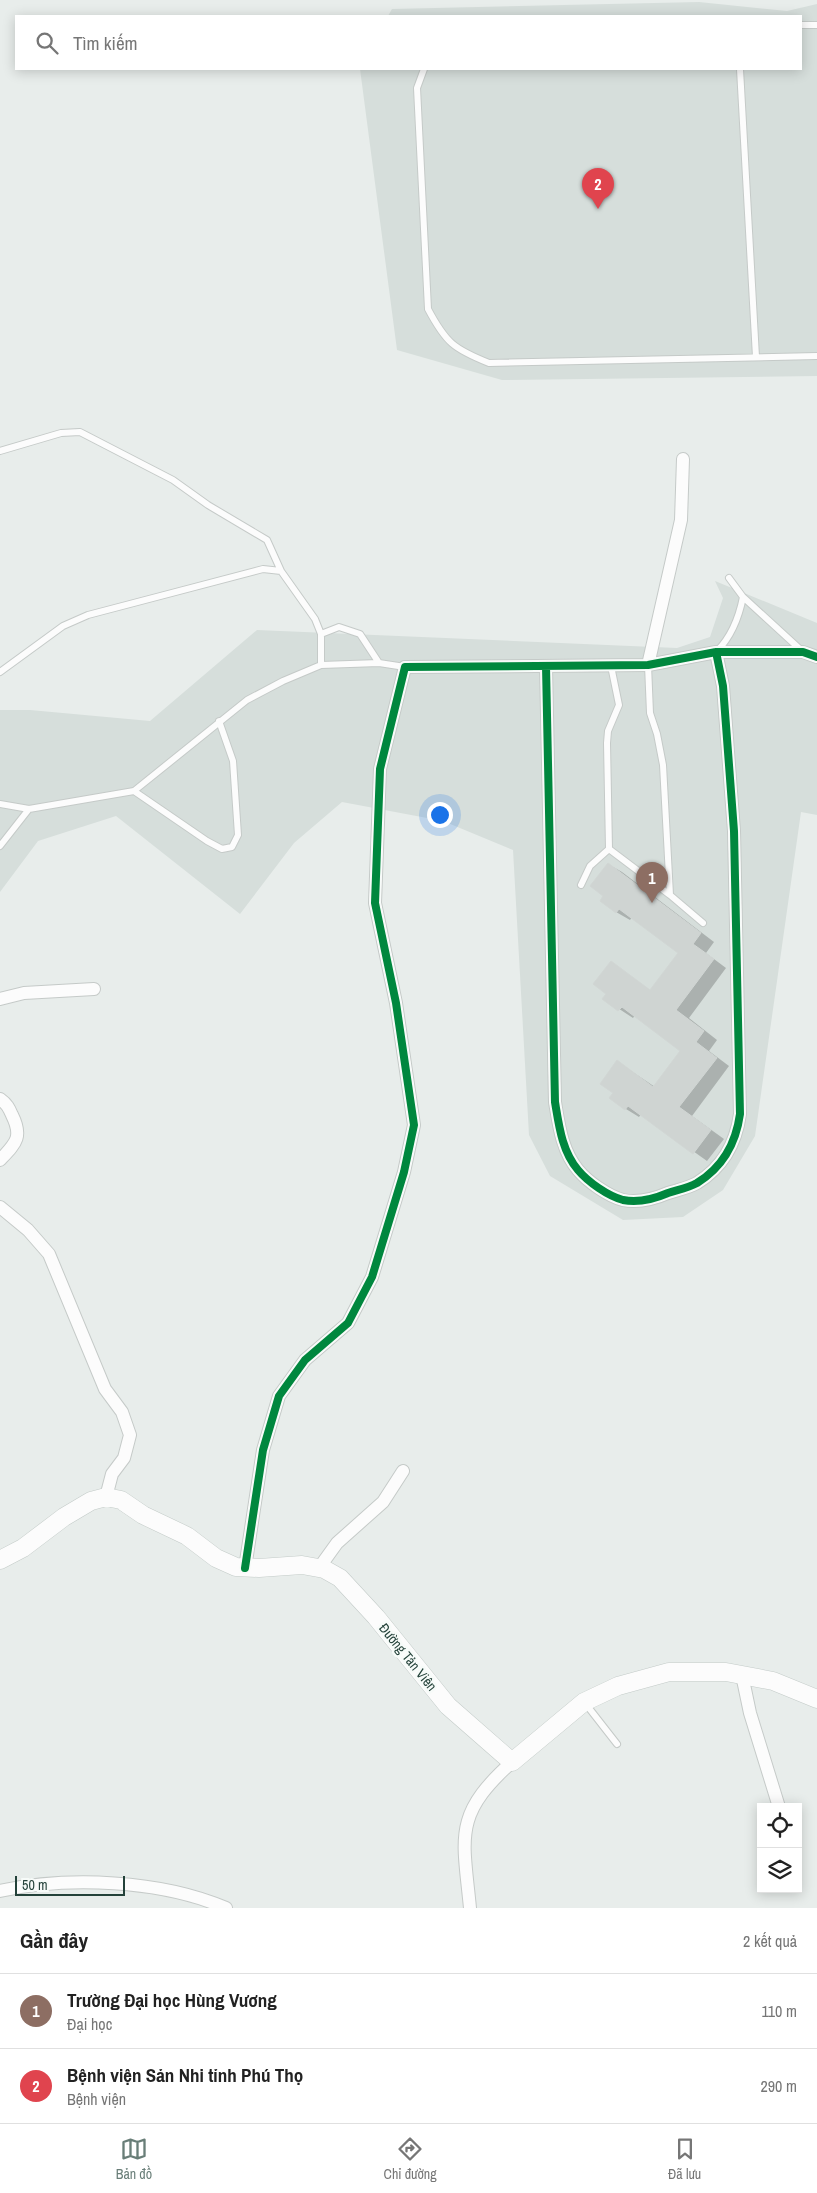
<!DOCTYPE html>
<html lang="vi">
<head>
<meta charset="utf-8">
<style>
	body { margin:0; font-family:"Archivo Narrow",sans-serif; background:#f6f6f6; color:#222 }
	.controls { position:absolute; right:15px; bottom:15px; display:grid; overflow:hidden; border-radius:0px; box-shadow:0 2px 12px #0003 }
	.controls button { width:45px; height:45px; display:grid; place-items:center; padding:0; border:0; border-bottom:1px solid #e0e0e0; background:#fff; color:#222; font:25px sans-serif }
	.scale { position:absolute; left:15px; bottom:12px; width:110px; box-sizing:border-box; padding-left:5px; border:2px solid #24423a; border-top:0; font-size:14px; line-height:18px; white-space:nowrap; color:#24423a; -webkit-text-stroke:4px #f7fbf9; paint-order:stroke }
	.you { position:absolute; left:439px; top:814px; width:18px; height:18px; margin:-12px; border:4px solid #fff; border-radius:50%; background:#1a73e8; box-shadow:0 0 0 8px #1a73e833 }
	.badge { display:grid; place-items:center; width:32px; height:32px; border-radius:50%; background:#697e78; color:#fff; font-size:16px; font-weight:700 }
	.pin { position:absolute; translate:-50% -41px; filter:drop-shadow(0 1px 2px #0008) }
	.pin::after { content:''; position:absolute; top:26px; width:18px; height:15px; background:inherit; clip-path:polygon(0 0,100% 0,50% 100%) }
	.list { margin:0; padding:0; list-style:none }
	h2 { display:flex; justify-content:space-between; align-items:center; height:65px; margin:0; padding:0 20px; font-size:21px }
	h2 small { font-size:16px; font-weight:400; color:#767676 }
	.list li { display:grid; grid-template-columns:32px 1fr auto; gap:15px; align-items:center; box-sizing:border-box; height:75px; padding:0 20px; border-top:1px solid #e0e0e0 }
	.list b { display:block; font-size:19px; white-space:nowrap }
	.list p { margin:0; font-size:16px; white-space:nowrap; color:#767676 }
	.list em { font-size:16px; font-style:normal; color:#767676 }
	.icon { flex:none; width:28px; height:28px; fill:none; stroke:currentColor; stroke-width:2; stroke-linecap:round; stroke-linejoin:round }
	.map { position:relative; flex:none; width:817px; height:1908px; overflow:hidden }
	.search { position:absolute; background:#fff; box-shadow:0 2px 12px #0003; left:15px; right:15px; top:15px; height:55px; display:flex; align-items:center; gap:12px; box-sizing:border-box; padding:0 18px; border-radius:0px; color:#767676; font-size:19px }
	.sheet { height:215px; background:#fff }
	nav { display:flex; justify-content:space-around; align-items:center; box-sizing:border-box; height:70px; border-top:1px solid #e0e0e0; background:#fff; font-size:14px; color:#767676 }
	nav a { display:grid; justify-items:center; gap:2px }
	nav .on { color:#697e78 }
	.map>svg:first-child { display:block }
	.built { fill:#d6dedb }
	.shadow { fill:#0003 }
	.building { fill:#cfd4d2; stroke:#d1d6d4 }
	.lines { fill:none; stroke-linecap:round; stroke-linejoin:round }
	.lane-casing { stroke:#c5cac8; stroke-width:8 }
	.street-casing { stroke:#c5cac8; stroke-width:14 }
	.secondary-casing { stroke:#c3cbc8; stroke-width:19 }
	.lane { stroke:#fcfcfc; stroke-width:6 }
	.street { stroke:#fcfcfc; stroke-width:12 }
	.secondary { stroke:#fcfcfc; stroke-width:18 }
	.cycleway-casing { stroke:#f7fbf9; stroke-width:11 }
	.cycleway { stroke:#00873e; stroke-width:8 }
	.labels { text-anchor:middle; stroke-width:5; stroke-linejoin:round; paint-order:stroke }
	.street-label { font-size:14px; fill:#24423a; stroke:#f7fbf9 }
</style>
</head>
<body>
<div class="map">
<svg width="817" height="1908" viewBox="0 0 817 1908">
	<rect width="100%" height="100%" fill="#e8edeb"/>
	<path class="built" d="M699 2 787 11 817 4V376L502 380 397 350 360 69H801V16H388L392 9Z
		M715 581 817 623V815L801 812 755 1136 723 1190 683 1217 623 1220 550 1176 529 1135 513 850 443 821 342 802 294 843 240 914 116 816 38 841 0 892V710H30L150 721 257 630 677 648 710 637 723 598Z"/>
	<path class="shadow" d="M608 864 622 872 714 942 706 953 726 968 689 1018 717 1040 709 1051 729 1066 692 1116 724 1139 707 1161 641 1114 639 1117 626 1109 614 1093 618 1062 655 1087 682 1051 635 1015 633 1018 604 999 608 994 611 963 651 991 680 953 632 917 630 920 616 912 605 896Z"/>
	<path class="building" d="M608 863 701 933 693 944 714 959 676 1010 704 1031 696 1042 717 1058 679 1107 711 1130 693 1154 628 1106 625 1110 609 1098 613 1093 600 1084 617 1060 653 1087 680 1051 622 1007 618 1011 602 999 606 994 593 984 611 961 650 990 678 953 619 909 616 913 600 901 603 896 590 886Z"/>
	<g class="lines">
		<g class="lane-casing">
			<path id="lane" d="M801 25H817
				M424 69 417 88 428 309C446 343 454 349 489 363L817 356
				M740 69 756 357
				M0 451 61 433 80 432 173 480 208 505 267 540 281 571
				M729 578 743 597 802 651
				M321 634 339 627 360 634 379 663
				M717 651C732 636 739 617 743 597
				M648 665 650 713 657 734 663 765 670 895 703 923
				M0 672 63 626 88 615 263 569 281 571 315 619 321 634V665
				M134 791 207 841 222 849 232 847 238 835 233 761 219 721
				M0 804 29 809
				M0 846 29 809 134 791 247 700 283 681 321 665 379 663 405 667
				M609 849 670 895
				M581 885 590 866 609 849 607 743 608 731 619 705 611 666
				M585 1703 617 1744"/>
		</g>
		<g class="street-casing">
			<path id="street" d="M648 665 681 520 683 459
				M546 666 555 1102C559 1126 562 1151 578 1170 588 1182 608 1196 623 1200 638 1203 654 1199 668 1193 677 1190 688 1188 697 1183 723 1167 736 1143 740 1114L734 831 723 686 716 652
				M0 999 24 993 94 989
				M0 1099C7 1104 9 1108 12 1115 23 1137 16 1143 0 1160
				M0 1207 28 1230 49 1254 105 1389 122 1412 130 1435 124 1458 112 1474 106 1497
				M245 1568 263 1450 279 1396 305 1360 348 1323 372 1277 404 1172 414 1125 396 1003 375 903 380 769 405 667 648 665 716 652H803L817 657
				M319 1568 337 1543 383 1502 403 1471
				M742 1675 750 1713 779 1807
				M0 1891C68 1876 161 1880 226 1908
				M470 1908C463 1836 453 1815 512 1762"/>
		</g>
		<g class="secondary-casing">
			<path id="secondary" d="M0 1560 23 1548 64 1517 91 1501 106 1497 121 1500 143 1515 187 1536 216 1558 236 1567 259 1568 302 1565 324 1569 340 1578 376 1617 448 1706 512 1762 584 1702 618 1686 669 1672H726L773 1681 817 1699"/>
		</g>
		<use href="#lane" class="lane"/>
		<use href="#street" class="street"/>
		<use href="#secondary" class="secondary"/>
		<g class="cycleway-casing">
			<path id="cycleway" d="M546 666 555 1102C559 1126 562 1151 578 1170 588 1182 608 1196 623 1200 638 1203 654 1199 668 1193 677 1190 688 1188 697 1183 723 1167 736 1143 740 1114L734 831 723 686 716 652
				M245 1568 263 1450 279 1396 305 1360 348 1323 372 1277 404 1172 414 1125 396 1003 375 903 380 769 405 667 648 665 716 652H803L817 657"/>
		</g>
		<use href="#cycleway" class="cycleway"/>
	</g>
	<g class="labels">
		<g class="street-label">
			<text transform="translate(408 1657) rotate(51)" y="5">Đường Tản Viên</text>
		</g>
	</g>
</svg>
<div class="controls">
<button><svg class="icon" aria-label="locate" viewBox="0 0 24 24"><circle cx="12" cy="12" r="6"/><path d="M12 2v4M12 18v4M2 12h4M18 12h4"/></svg></button>
<button><svg class="icon" aria-label="layers" viewBox="0 0 24 24"><path d="M12 4l9 5-9 5-9-5zM3 14l9 5 9-5"/></svg></button>
</div>
<div class="scale">50 m</div>
<div class="you"></div>
<div class="pin badge" style="left:652px;top:903px;background:#8d6e63">1</div>
<div class="pin badge" style="left:598px;top:209px;background:#e0444e">2</div>
<div class="search"><svg class="icon" aria-label="search" viewBox="0 0 24 24"><circle cx="10" cy="10" r="6"/><path d="M15 15l6 6"/></svg>Tìm kiếm</div>
</div>
<section class="sheet">
<h2>Gần đây<small>2 kết quả</small></h2>
<ul class="list">
<li><span class="badge" style="background:#8d6e63">1</span><div><b>Trường Đại học Hùng Vương</b><p>Đại học</p></div><em>110 m</em></li>
<li><span class="badge" style="background:#e0444e">2</span><div><b>Bệnh viện Sản Nhi tỉnh Phú Thọ</b><p>Bệnh viện</p></div><em>290 m</em></li>
</ul>
</section>
<nav>
<a class="on"><svg class="icon" aria-label="map" viewBox="0 0 24 24"><path d="M3 6l6-2 6 2 6-2v14l-6 2-6-2-6 2zM9 4v14M15 6v14"/></svg>Bản đồ</a>
<a><svg class="icon" aria-label="directions" viewBox="0 0 24 24"><path d="M12 3l9 9-9 9-9-9zM9 14v-3h6M13 9l2 2-2 2"/></svg>Chỉ đường</a>
<a><svg class="icon" aria-label="saved" viewBox="0 0 24 24"><path d="M7 4h10v16l-5-4-5 4z"/></svg>Đã lưu</a>
</nav>
</body>
</html>
